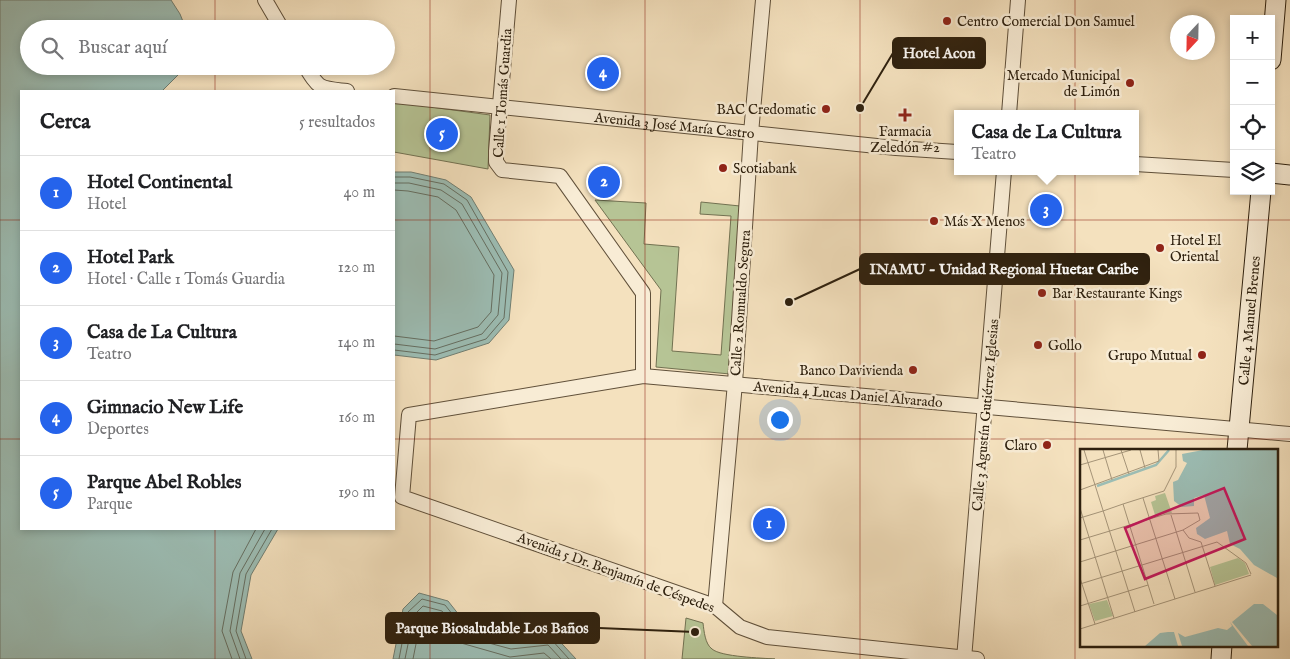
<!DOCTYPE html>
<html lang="es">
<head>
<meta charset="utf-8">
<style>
	body { margin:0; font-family:"IM FELL English",serif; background:#f2f2f2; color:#202124 }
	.controls { position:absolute; right:15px; top:15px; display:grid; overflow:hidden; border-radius:0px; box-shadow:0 2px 8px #0003 }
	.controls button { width:45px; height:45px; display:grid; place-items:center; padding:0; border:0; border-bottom:1px solid #e0e0e0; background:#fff; color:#202124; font:25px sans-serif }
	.compass { position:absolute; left:1170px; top:15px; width:45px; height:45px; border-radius:50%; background:#fff; box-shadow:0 2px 8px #0003; rotate:202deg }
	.you { position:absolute; left:779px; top:419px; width:18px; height:18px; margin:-12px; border:4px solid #fff; border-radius:50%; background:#1a73e8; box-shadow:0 0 0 8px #1a73e833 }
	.badge { display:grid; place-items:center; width:32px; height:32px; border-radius:50%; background:#2563eb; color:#fff; font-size:16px; font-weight:700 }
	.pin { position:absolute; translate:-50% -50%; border:2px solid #fff; box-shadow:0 1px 5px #0006 }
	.popup { position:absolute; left:954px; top:110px; width:185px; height:65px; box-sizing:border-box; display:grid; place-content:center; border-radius:0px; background:#fff; filter:drop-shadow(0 1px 4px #0005); font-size:16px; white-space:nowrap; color:#757577 }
	.popup b { font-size:19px; color:#202124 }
	.popup::after { content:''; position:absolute; left:50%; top:100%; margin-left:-10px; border:10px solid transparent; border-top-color:#fff }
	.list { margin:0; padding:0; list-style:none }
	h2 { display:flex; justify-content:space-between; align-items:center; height:65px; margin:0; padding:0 20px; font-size:21px }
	h2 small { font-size:16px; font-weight:400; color:#757577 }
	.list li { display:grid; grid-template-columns:32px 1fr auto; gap:15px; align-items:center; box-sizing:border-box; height:75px; padding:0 20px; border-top:1px solid #e0e0e0 }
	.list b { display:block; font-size:19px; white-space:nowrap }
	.list p { margin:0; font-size:16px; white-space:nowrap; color:#757577 }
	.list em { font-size:16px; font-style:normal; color:#757577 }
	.icon { flex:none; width:28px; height:28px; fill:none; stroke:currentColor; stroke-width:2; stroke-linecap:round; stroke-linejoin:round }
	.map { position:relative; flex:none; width:1290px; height:659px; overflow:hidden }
	.search { position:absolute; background:#fff; box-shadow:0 2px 8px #0003; left:20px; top:20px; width:375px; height:55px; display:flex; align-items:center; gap:12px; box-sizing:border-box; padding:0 18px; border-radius:28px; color:#757577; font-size:19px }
	.panel { position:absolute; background:#fff; box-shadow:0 2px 8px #0003; left:20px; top:90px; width:375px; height:440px; border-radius:0px }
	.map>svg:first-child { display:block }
	.green { fill:#b6c495; stroke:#727252 }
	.water { fill:#9cbdb4; stroke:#707e72 }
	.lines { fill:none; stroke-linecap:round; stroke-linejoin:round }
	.shore { stroke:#656e61; stroke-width:1 }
	.street-casing { stroke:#60503a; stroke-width:16 }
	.secondary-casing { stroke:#2e200e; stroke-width:21 }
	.street { stroke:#f8ecd5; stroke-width:14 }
	.secondary { stroke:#f8ecd5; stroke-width:19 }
	.grid { fill:none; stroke:#8f2418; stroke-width:1; stroke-opacity:0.55 }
	.poi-dot { fill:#8f2418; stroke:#f8ecd5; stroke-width:2 }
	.labels { text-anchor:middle; stroke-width:5; stroke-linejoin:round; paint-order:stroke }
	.poi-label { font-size:14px; fill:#2e200e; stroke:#f8ecd5; text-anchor:start }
	.street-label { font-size:14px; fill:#2e200e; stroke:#f8ecd5 }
	.inset-river { fill:none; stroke:#9cbdb4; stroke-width:2.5 }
	.inset-road { fill:none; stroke:#a59478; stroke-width:1 }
	.view { fill:#c2185b; fill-opacity:0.15; stroke:#c2185b; stroke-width:2.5 }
	.inset-edge { fill:none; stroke:#2e200e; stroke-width:2.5 }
	.leader { fill:none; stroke:#2e200e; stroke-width:2 }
	.callout-dot { fill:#2e200e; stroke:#f8ecd5; stroke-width:2 }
	.callout { fill:#2e200e; stroke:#2e200e; stroke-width:2 }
	.callout-label { font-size:15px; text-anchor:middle; font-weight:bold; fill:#fff }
</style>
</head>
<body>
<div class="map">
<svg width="1290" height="659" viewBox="0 0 1290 659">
	<rect width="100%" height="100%" fill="#f4e1be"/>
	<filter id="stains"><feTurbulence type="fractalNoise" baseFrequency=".004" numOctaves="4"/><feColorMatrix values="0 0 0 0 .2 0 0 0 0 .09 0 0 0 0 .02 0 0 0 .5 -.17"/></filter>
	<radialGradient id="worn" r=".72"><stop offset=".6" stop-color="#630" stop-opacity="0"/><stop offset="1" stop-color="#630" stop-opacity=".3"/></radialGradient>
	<path class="green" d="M394 102 490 115 488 169 394 152Z
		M595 200 646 203 644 244 679 247 672 351 721 355 731 216 700 214 701 202 740 206 730 374 656 367 661 290Z
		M686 618 703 623C704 631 705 644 712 649 721 657 762 658 775 659H682Z"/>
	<path class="water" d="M0 0H171L180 14 186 29H29V66H187L162 91H21V529H278L251 575 241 631 252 659H0Z
		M394 172H411L446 180 471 197 514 270 509 320 489 343 436 360 394 355Z
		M419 593 448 601 467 625 512 638 552 633 576 659H393L403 609Z"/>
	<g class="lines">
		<path class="shore" d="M394 177H410L444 184 467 200 508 272 504 318 486 339 435 355 394 350
			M394 183H409L441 190 462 204 502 273 498 315 482 334 435 349 394 344
			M394 190 408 191 438 197 456 210 494 275 491 312 478 327 434 341 394 336
			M232 659 222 631 233 572 256 529
			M240 659 230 631 240 573 265 529
			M246 659 236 631 246 574 272 529
			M399 659 408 612 422 599 445 605 465 630 511 643 550 638 569 659
			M405 659 414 615 423 606 442 611 458 632 463 636 511 649 548 645 561 659
			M413 659 421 619 426 614 437 617 453 638 461 643 510 657 544 653 551 659"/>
		<g class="street-casing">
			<g id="street">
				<path d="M265 0 282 29"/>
				<path d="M509 0 496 151V162L502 170 560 176 643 293V376"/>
				<path d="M305 66C320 90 319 88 347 91"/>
				<path id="s1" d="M394 96 896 148 957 152"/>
				<path d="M1009 114 1018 0"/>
				<path d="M1135 164 1234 170"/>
				<path d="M715 606 735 383 751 133 763 0"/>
				<path d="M964 659 1004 171"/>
				<path d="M977 659 767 637 740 627 715 606 402 497 409 415 643 376 1290 434"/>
			</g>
		</g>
		<g class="secondary-casing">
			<g id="secondary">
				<path d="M1271 60 1276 0"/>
				<path d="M1271 173 1290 175"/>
				<path id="s2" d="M1237 450 1261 191"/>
				<path d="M1221 659 1222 645"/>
			</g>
		</g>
		<use href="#street" class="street"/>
		<use href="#secondary" class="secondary"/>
	</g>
	<path class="grid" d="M215 0V29M430 0V659M645 0V659M860 0V659M1075 0V659M215 66V91M0 220H21M394 220H1290M0 439H21M394 439H1290M215 529V659"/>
	<g class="poi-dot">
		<circle cx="947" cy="21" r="5"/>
		<circle cx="1130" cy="83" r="5"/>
		<circle cx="826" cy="109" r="5"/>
		<path d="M902.5 107.5h5v5h5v5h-5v5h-5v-5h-5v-5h5z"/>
		<circle cx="723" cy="168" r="5"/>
		<circle cx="934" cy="221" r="5"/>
		<circle cx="1160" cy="248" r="5"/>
		<circle cx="1042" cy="293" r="5"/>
		<circle cx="1038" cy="345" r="5"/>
		<circle cx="1202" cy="355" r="5"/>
		<circle cx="913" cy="370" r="5"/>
		<circle cx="1047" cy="445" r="5"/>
	</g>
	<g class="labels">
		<g class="poi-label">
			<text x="957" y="26">Centro Comercial Don Samuel</text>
			<text x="1120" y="80" text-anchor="end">Mercado Municipal<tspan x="1120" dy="16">de Limón</tspan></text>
			<text x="816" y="114" text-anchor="end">BAC Credomatic</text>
			<text x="905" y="136" text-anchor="middle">Farmacia<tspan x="905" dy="16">Zeledón #2</tspan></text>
			<text x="733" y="173">Scotiabank</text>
			<text x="944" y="226">Más X Menos</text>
			<text x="1170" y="245">Hotel El<tspan x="1170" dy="16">Oriental</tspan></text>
			<text x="1052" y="298">Bar Restaurante Kings</text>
			<text x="1048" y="350">Gollo</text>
			<text x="1192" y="360" text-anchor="end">Grupo Mutual</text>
			<text x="903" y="375" text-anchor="end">Banco Davivienda</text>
			<text x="1037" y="450" text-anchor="end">Claro</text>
		</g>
		<g class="street-label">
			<text transform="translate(502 93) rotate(-86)" y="5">Calle 1 Tomás Guardia</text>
			<text dy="5" stroke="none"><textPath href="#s1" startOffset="282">Avenida 3 José María Castro</textPath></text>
			<text transform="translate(740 303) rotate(-86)" y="5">Calle 2 Romualdo Segura</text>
			<text dy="5" stroke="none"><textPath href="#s2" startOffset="130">Calle 4 Manuel Brenes</textPath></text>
			<text transform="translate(848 394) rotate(5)" y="5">Avenida 4 Lucas Daniel Alvarado</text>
			<text transform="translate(985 415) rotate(-85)" y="5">Calle 3 Agustín Gutiérrez Iglesias</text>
			<text transform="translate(616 572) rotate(20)" y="5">Avenida 5 Dr. Benjamín de Céspedes</text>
		</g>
	</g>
	<g transform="translate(1080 449)">
		<rect width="198" height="198" fill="#f4e1be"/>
		<path d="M85 44 92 64 75 66 71 53 76 51 75 47ZM158 109 165 114 169 125 135 136 130 118ZM27 151 33 167 15 172 9 155Z" fill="#b6c495"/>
		<path d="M123 1H197V129L174 116 160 100 150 95 147 82 125 90 117 85 116 79 130 69 124 46 114 49V57L102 58 94 52 93 33 98 31 107 14 103 12 102 5ZM174 155H183L197 166V197H172L152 173ZM150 173 168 197H102L98 184 105 188 138 179 147 181 152 177ZM88 183H94L98 197H65L80 184Z" fill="#9cbdb4"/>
		<path class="inset-river" d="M17 37 76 16 89 1"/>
		<path class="inset-road" d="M4 1 55 163M23 1 32 31M41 1 49 25M60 1 65 19M0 16 51 1M0 41 79 12 78 1M63 49 95 150M43 55 84 42 96 18V1M0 59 34 169M23 62 43 55 74 155M91 66 115 143M0 69 23 62M103 81 109 89 121 93 135 137M0 91 86 65 118 64 120 71 103 81 0 113M0 129 15 175M0 135 137 93 166 114 171 125M0 157 68 136M0 180 171 126"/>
		<path class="view" d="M144 39 165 90 65 130 45 79Z"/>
		<rect width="198" height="198" class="inset-edge"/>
	</g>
	<path class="leader" d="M860 108L893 53M789 302L860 269M695 632L599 628"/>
	<g class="callout-dot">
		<circle cx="860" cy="108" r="5"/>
		<circle cx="789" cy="302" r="5"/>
		<circle cx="695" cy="632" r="5"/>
	</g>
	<g class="callout">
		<rect x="893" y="38" width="92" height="30" rx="5"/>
		<rect x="860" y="254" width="289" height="30" rx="5"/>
		<rect x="386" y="613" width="213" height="30" rx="5"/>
	</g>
	<g class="callout-label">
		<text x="939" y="58">Hotel Acon</text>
		<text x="1004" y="274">INAMU - Unidad Regional Huetar Caribe</text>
		<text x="492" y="633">Parque Biosaludable Los Baños</text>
	</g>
	<rect width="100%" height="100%" filter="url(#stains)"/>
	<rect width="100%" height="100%" fill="url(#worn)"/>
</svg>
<div class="controls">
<button>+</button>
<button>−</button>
<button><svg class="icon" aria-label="locate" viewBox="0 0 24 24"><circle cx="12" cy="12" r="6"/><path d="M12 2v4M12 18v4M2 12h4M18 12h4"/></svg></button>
<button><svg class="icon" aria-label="layers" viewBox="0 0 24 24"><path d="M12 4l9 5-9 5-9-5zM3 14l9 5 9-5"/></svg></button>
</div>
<svg class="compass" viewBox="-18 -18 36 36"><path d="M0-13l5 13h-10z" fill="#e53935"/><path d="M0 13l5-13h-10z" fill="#757577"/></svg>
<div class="you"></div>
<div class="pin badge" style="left:769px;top:524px">1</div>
<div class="pin badge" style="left:604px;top:182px">2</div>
<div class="pin badge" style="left:1046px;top:210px">3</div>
<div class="popup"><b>Casa de La Cultura</b>Teatro</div>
<div class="pin badge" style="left:603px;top:73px">4</div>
<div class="pin badge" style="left:442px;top:134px">5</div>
<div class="search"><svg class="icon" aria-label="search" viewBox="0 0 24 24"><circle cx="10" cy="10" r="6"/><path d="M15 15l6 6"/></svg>Buscar aquí</div>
<section class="panel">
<h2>Cerca<small>5 resultados</small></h2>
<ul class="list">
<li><span class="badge">1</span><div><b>Hotel Continental</b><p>Hotel</p></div><em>40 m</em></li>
<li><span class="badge">2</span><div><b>Hotel Park</b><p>Hotel · Calle 1 Tomás Guardia</p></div><em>120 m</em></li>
<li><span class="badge">3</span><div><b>Casa de La Cultura</b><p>Teatro</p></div><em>140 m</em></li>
<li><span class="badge">4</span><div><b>Gimnacio New Life</b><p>Deportes</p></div><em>160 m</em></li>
<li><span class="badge">5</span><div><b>Parque Abel Robles</b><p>Parque</p></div><em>190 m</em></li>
</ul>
</section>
</div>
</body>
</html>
